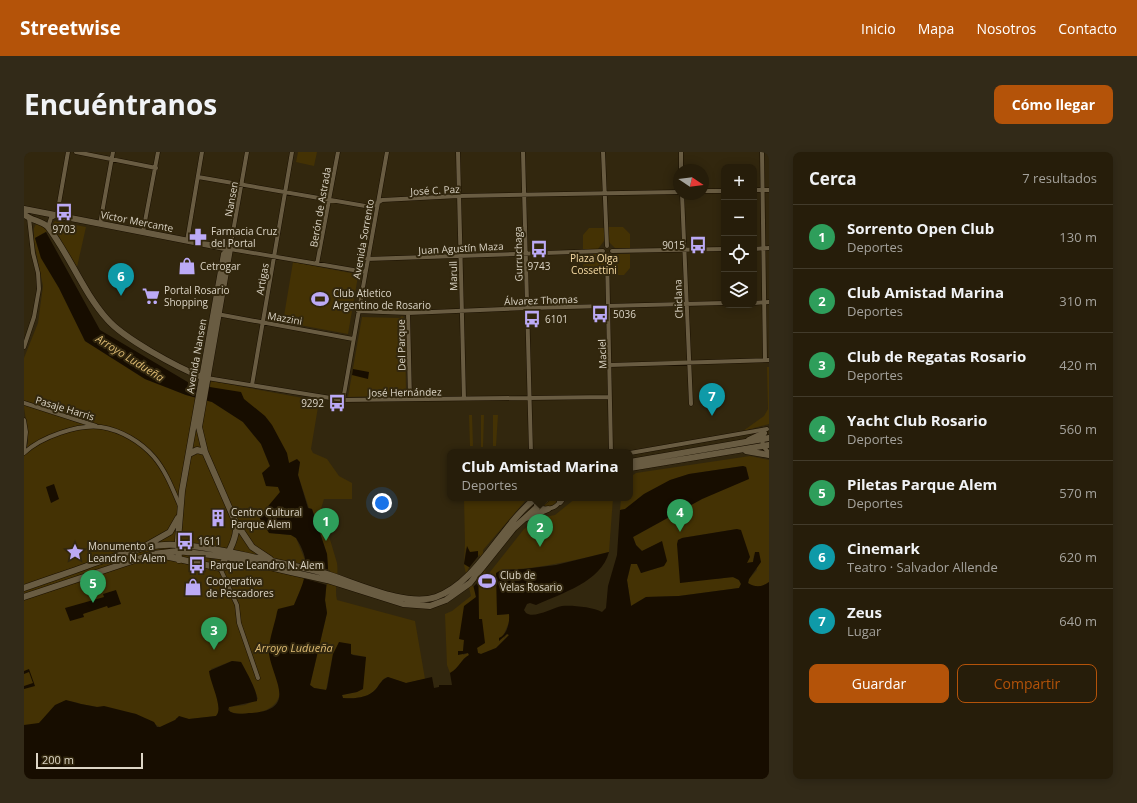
<!DOCTYPE html>
<html lang="es">
<head>
<meta charset="utf-8">
<style>
	body { margin:0; font-family:"Open Sans",sans-serif; background:#322a18; color:#f1f3f6 }
	.controls { position:absolute; right:12px; top:12px; display:grid; overflow:hidden; border-radius:8px; box-shadow:0 2px 10px #0003 }
	.controls button { width:36px; height:36px; display:grid; place-items:center; padding:0; border:0; border-bottom:1px solid #423b2b; background:#261d0a; color:#f1f3f6; font:20px sans-serif }
	.compass { position:absolute; left:649px; top:12px; width:36px; height:36px; border-radius:50%; background:#261d0a; box-shadow:0 2px 10px #0003; rotate:103deg }
	.scale { position:absolute; left:12px; bottom:10px; width:107px; box-sizing:border-box; padding-left:4px; border:2px solid #dcd5c6; border-top:0; font-size:11px; line-height:14px; white-space:nowrap; color:#dcd5c6; -webkit-text-stroke:3px #32270e; paint-order:stroke }
	.you { position:absolute; left:358px; top:351px; width:14px; height:14px; margin:-10px; border:3px solid #fff; border-radius:50%; background:#1a73e8; box-shadow:0 0 0 6px #1a73e833 }
	.badge { display:grid; place-items:center; width:26px; height:26px; border-radius:50%; background:#b45309; color:#fff; font-size:13px; font-weight:700 }
	.pin { position:absolute; translate:-50% -33px; filter:drop-shadow(0 1px 2px #0008) }
	.pin::after { content:''; position:absolute; top:21px; width:14px; height:12px; background:inherit; clip-path:polygon(0 0,100% 0,50% 100%) }
	.popup { position:absolute; left:423px; top:297px; width:186px; height:52px; box-sizing:border-box; display:grid; place-content:center; border-radius:8px; background:#261d0a; filter:drop-shadow(0 1px 3px #0005); font-size:13px; white-space:nowrap; color:#a4a29c }
	.popup b { font-size:15px; color:#f1f3f6 }
	.popup::after { content:''; position:absolute; left:50%; top:100%; margin-left:-8px; border:8px solid transparent; border-top-color:#261d0a }
	.list { margin:0; padding:0; list-style:none }
	h2 { display:flex; justify-content:space-between; align-items:center; height:52px; margin:0; padding:0 16px; font-size:17px }
	h2 small { font-size:13px; font-weight:400; color:#a4a29c }
	.list li { display:grid; grid-template-columns:26px 1fr auto; gap:12px; align-items:center; box-sizing:border-box; height:64px; padding:0 16px; border-top:1px solid #423b2b }
	.list b { display:block; font-size:15px; white-space:nowrap }
	.list p { margin:0; font-size:13px; white-space:nowrap; color:#a4a29c }
	.list em { font-size:13px; font-style:normal; color:#a4a29c }
	.actions { display:flex; gap:8px; padding:12px 16px }
	.actions a { flex:1; padding:9px 0; border:1px solid #b45309; border-radius:8px; text-align:center; font-size:14px; color:#b45309 }
	.actions .main { background:#b45309; color:#fff }
	.icon { flex:none; width:22px; height:22px; fill:none; stroke:currentColor; stroke-width:2; stroke-linecap:round; stroke-linejoin:round }
	.map { position:relative; flex:none; width:745px; height:627px; overflow:hidden; border-radius:8px }
	header { display:flex; align-items:center; gap:24px; box-sizing:border-box; height:56px; padding:0 20px; background:#b45309; color:#fff }
	header strong { font-size:19px }
	nav { display:flex; gap:22px; margin-inline-start:auto; font-size:14px }
	.intro { display:flex; align-items:center; justify-content:space-between; box-sizing:border-box; height:96px; padding:0 24px }
	h1 { margin:0; font-size:28px }
	.button { padding:10px 18px; border-radius:8px; background:#b45309; color:#fff; font-size:14px; font-weight:700 }
	main { display:flex; gap:24px; padding:0 24px }
	aside { flex:1; background:#261d0a; border-radius:8px; box-shadow:0 2px 10px #0003 }
	.map>svg:first-child { display:block }
	.green { fill:#443204 }
	.water { fill:#170d00 }
	.pier { fill:#32270e }
	.lines { fill:none; stroke-linecap:round; stroke-linejoin:round }
	.street-casing { stroke:#1a1000; stroke-width:5 }
	.secondary-casing { stroke:#1a1000; stroke-width:7 }
	.street { stroke:#695c42; stroke-width:4 }
	.secondary { stroke:#695c42; stroke-width:6 }
	.labels { text-anchor:middle; stroke-width:4; stroke-linejoin:round; paint-order:stroke }
	.street-label { font-size:10px; fill:#dcd5c6; stroke:#32270e }
	.poi-label { font-size:10px; fill:#dcd5c6; stroke:#32270e; text-anchor:start }
	.park-label { font-size:10px; fill:#f9dda5; stroke:#32270e }
	.water-label { font-size:11px; font-style:italic; fill:#ddba73; stroke:#32270e }
</style>
</head>
<body>
<header>
<strong>Streetwise</strong>
<nav><a>Inicio</a><a>Mapa</a><a>Nosotros</a><a>Contacto</a></nav>
</header>
<div class="intro"><h1>Encuéntranos</h1><a class="button">Cómo llegar</a></div>
<main>
<div class="map">
<svg width="745" height="627" viewBox="0 0 745 627">
	<rect width="100%" height="100%" fill="#32270e"/>
	<path class="green" d="M274 0H293L290 14 272 10Z
		M31 69 62 75 53 115 28 73Z
		M12 72H16L25 78 11 86 17 106 35 136 61 189 121 227 162 243 188 250 219 270 237 292 256 340 245 381 267 383 272 386 283 413 279 432 270 453 256 535C258 561 226 565 206 560L205 555 221 553 234 547 231 538 217 510 208 509 187 517 196 554 195 560 192 564 165 567 152 566V568L136 575 112 562 57 552C32 542 31 561 15 571 11 573 5 573 0 574V302L4 291V282L0 255V206L14 171 19 134 10 90V76Z
		M584 75H599L606 82V96H591L584 89Z
		M565 76H580V89L574 97H559V83Z
		M560 102H574L581 109V123H566L559 115Z
		M591 102H606V116L600 123H585V109Z
		M269 110 332 122 334 124 324 182 259 170Z
		M378 164 383 169 381 171 382 243 324 245 338 165 376 166Z
		M743 215H745V272L719 279 740 264 744 257Z
		M187 229 295 249 287 297 289 301 303 307 315 324 328 331V347H300L297 357 313 411C315 424 310 436 313 448L391 469 401 527 382 531 363 525C358 527 356 532 352 537 344 546 331 547 319 546L318 543 333 540 342 505 327 502H309L302 538 290 536 286 533 303 461 301 448 304 416 303 402 288 357 285 356 274 323 276 310 265 311 263 305 186 235Z
		M445 263H448L449 294H446Z
		M457 263H460L459 295H457Z
		M469 263H474L472 294H469Z
		M726 304 745 308V430C738 435 732 436 724 432L725 427 733 418 730 402 729 410 722 411 724 408 713 377 658 386 693 427C702 426 713 422 717 432L715 436 655 444 622 445 607 454 603 428 607 411 613 412 617 421 640 414 638 390 618 399 612 393 609 385 678 347 725 326 722 315 719 314 665 322 647 328 620 342 601 357 596 358 597 346H606V325L612 321Z
		M440 346H501V349L459 398 462 425 500 377 516 366 531 363 552 346H589L585 400C549 409 514 417 477 418L473 463 485 462 486 468 479 484 480 486 483 482 485 483 472 496 457 502 454 501 453 495 454 400H445L442 396 440 412 445 415 452 445 436 487 440 488 439 503 444 501 445 503 433 517 426 521 423 513 421 462 428 459 447 444 440 413 441 391Z
		M529 346H536L535 350 527 355 517 354Z"/>
	<path class="water" d="M22 80 76 178 167 232 217 240 220 247 241 264 248 273 263 301 265 311 273 307 276 310 274 323 284 356 288 357 303 402 304 416 301 448 303 461 286 533 290 536 302 538 303 536 309 502 315 490 327 492V502L329 503 342 505 339 537 333 540 318 543 319 546C331 547 344 546 352 537 356 532 358 527 364 525L382 531 408 525 410 536 415 535V533H428L426 521C435 516 437 507 445 503L444 501 434 503V499H439L440 488 435 487 440 454 452 445 445 415 440 412 443 394 446 400 454 399 455 467H458L461 491 453 496 454 501 457 502 472 496 485 483 483 482 475 489V486C483 483 486 470 485 462L473 463 472 421 477 418 500 417 532 413 585 400C577 430 538 441 512 453L506 451 503 452 500 458 502 461C510 467 528 456 538 454 548 453 569 455 578 460L582 456 584 434 593 403 596 358 601 357 620 342 646 328 665 322 719 314 722 315 725 327 678 347 609 385 612 393 618 399 638 389 643 409 640 414 617 421 613 412H607L603 428 607 454 622 445 655 444 715 436 717 432 715 428 709 425 656 431 653 392 654 388 658 386 713 377 717 378 726 405 723 411 729 410 731 400H735L737 410 725 427 724 431C732 436 738 435 745 430V627H0V573L15 571 31 553 42 548 57 552 73 555 80 554 112 562 130 570 133 575H136L151 568 155 564 165 567 192 564C200 556 186 531 185 519L208 509 217 510C222 519 234 540 233 549L205 555 204 558C210 564 220 561 228 561 274 557 249 528 245 502 244 489 251 472 253 460L254 457 270 453C281 427 289 412 272 386L267 383 245 381 235 365 256 340 254 335 242 334 238 321 246 314 237 292 219 270 188 250 162 243 121 227 61 189 35 136 17 106 11 86Z
		M329 217 345 220 344 227 328 223Z
		M30 332 35 347 27 351 22 335Z
		M92 438 97 452 84 456 83 454 59 462 60 465 46 469 41 456 80 445 79 442Z
		M5 517 11 534 0 537V534L9 531 5 520 0 522V519Z"/>
	<path class="pier" d="M456 402V428L449 435 444 417Z
		M281 411 306 418 303 433 278 426Z"/>
	<g class="lines">
		<g class="street-casing">
			<path id="street" d="M52 0 132 16
				M223 0 206 97 341 120
				M434 0 440 247
				M499 0 507 300
				M579 0 583 94
				M657 0V18
				M738 0 741 208
				M174 25 347 55 358 48 435 44 655 40
				M730 38H745
				M679 39H700
				M658 42 667 252
				M76 72 89 0
				M24 75 27 66 33 63 44 0
				M119 80 134 0
				M163 89 178 0
				M730 97 745 96
				M588 99 700 97
				M583 103 587 300
				M343 107 579 99
				M293 112 314 0
				M730 151 745 150
				M334 159 384 161 503 156 700 151
				M384 161 386 247
				M193 162 329 187
				M0 195 10 165 15 137 14 121 9 101 5 66
				M586 213 745 208
				M183 226 319 248 586 245
				M228 233 268 0
				M319 248 363 0
				M0 251 72 274
				M0 268 2 280 0 297
				M738 285 739 294 745 301
				M0 301C17 285 54 272 77 275 97 278 117 290 130 305 142 319 149 338 156 354
				M606 301 743 277
				M512 353C521 359 531 358 537 348
				M196 416 213 453 215 471 234 526"/>
		</g>
		<g class="secondary-casing">
			<path id="secondary" d="M0 57 206 97
				M0 62C7 69 17 68 24 75 46 104 59 140 83 167 99 186 154 216 178 225
				M725 288 740 281
				M722 299 745 303
				M165 302 173 298 181 300
				M606 310 745 286
				M606 316 745 293
				M536 350 539 346
				M502 366 524 357
				M212 371 228 395 246 407
				M123 393 146 380 154 366
				M136 403 196 416 223 410
				M155 408 154 388 158 339 200 102 206 97
				M196 416C203 403 214 386 212 371L181 300 175 275 206 97
				M0 436C25 427 50 419 74 410 100 402 125 391 153 393 183 394 213 402 243 408 260 412 278 415 296 420 327 428 380 456 412 445 454 430 477 373 512 346
				M0 445 129 402 154 399 203 405 267 420 303 428 379 452 406 454 422 448 446 431 490 376 523 346"/>
		</g>
		<use href="#street" class="street"/>
		<use href="#secondary" class="secondary"/>
	</g>
	<defs>
		<g id="bus-bare" transform="scale(1.38)"><path d="M-5-6H5V4H4V6H2V4H-2V6H-4V4H-5ZM-3.5-4V0h7V-4ZM-3.5 1.2v1.5H-2V1.2ZM2 1.2v1.5H3.5V1.2Z" fill="#bcaaf6" stroke="#32270e" stroke-width="2.5" paint-order="stroke"/></g>
		<g id="pharmacy-bare" transform="scale(1.38)"><path d="M-2-6h4v4h4v4h-4v4h-4v-4h-4v-4h4Z" fill="#bcaaf6" stroke="#32270e" stroke-width="2.5" paint-order="stroke"/></g>
		<g id="shop-bare" transform="scale(1.38)"><path d="M-5-2.5h2.3a2.7 3.5 0 0 1 5.4 0H5L5.5 6h-11ZM-1.5-2.5h3a1.5 2.3 0 0 0-3 0Z" fill="#bcaaf6" stroke="#32270e" stroke-width="2.5" paint-order="stroke"/></g>
		<g id="supermarket-bare" transform="scale(1.38)"><path d="M-6-5.5h2.5l.6 2H6L4.5 2H-2.5L-4.4-4H-6ZM-1.5 3.2a1.3 1.3 0 1 0 .1 0ZM3 3.2a1.3 1.3 0 1 0 .1 0Z" fill="#bcaaf6" stroke="#32270e" stroke-width="2.5" paint-order="stroke"/></g>
		<g id="stadium-bare" transform="scale(1.38)"><path d="M0-5a6.5 5 0 1 0 0 10a6.5 5 0 1 0 0-10ZM-3.5-1.8h7v3.6h-7Z" fill="#bcaaf6" stroke="#32270e" stroke-width="2.5" paint-order="stroke"/></g>
		<g id="building-bare" transform="scale(1.38)"><path d="M-4-6H4V6H1V3H-1V6H-4ZM-2.5-4.3h1.7v1.8h-1.7ZM.8-4.3h1.7v1.8H.8ZM-2.5-1h1.7V.8h-1.7ZM.8-1h1.7V.8H.8Z" fill="#bcaaf6" stroke="#32270e" stroke-width="2.5" paint-order="stroke"/></g>
		<g id="sight-bare" transform="scale(1.38)"><path d="M0-6L1.8-2.2L6-1.7L2.9 1.2L3.7 5.4L0 3.3L-3.7 5.4L-2.9 1.2L-6-1.7L-1.8-2.2Z" fill="#bcaaf6" stroke="#32270e" stroke-width="2.5" paint-order="stroke"/></g>
	</defs>
	<g fill-rule="evenodd">
		<use href="#bus-bare" x="40" y="60"/>
		<use href="#pharmacy-bare" x="174" y="85"/>
		<use href="#bus-bare" x="674" y="93"/>
		<use href="#bus-bare" x="515" y="97"/>
		<use href="#shop-bare" x="163" y="114"/>
		<use href="#supermarket-bare" x="127" y="144"/>
		<use href="#stadium-bare" x="296" y="147"/>
		<use href="#bus-bare" x="576" y="162"/>
		<use href="#bus-bare" x="508" y="167"/>
		<use href="#bus-bare" x="313" y="251"/>
		<use href="#building-bare" x="194" y="366"/>
		<use href="#bus-bare" x="161" y="389"/>
		<use href="#sight-bare" x="51" y="400"/>
		<use href="#bus-bare" x="173" y="413"/>
		<use href="#stadium-bare" x="463" y="429"/>
		<use href="#shop-bare" x="169" y="435"/>
	</g>
	<g class="labels">
		<g class="street-label">
			<text transform="translate(411 38) rotate(-3)" y="4">José C. Paz</text>
			<text transform="translate(207 47) rotate(-80)" y="4">Nansen</text>
			<text transform="translate(296 55) rotate(-80)" y="4">Berón de Astrada</text>
			<text transform="translate(113 69) rotate(11)" y="4">Víctor Mercante</text>
			<text transform="translate(339 87) rotate(-80)" y="4">Avenida Sorrento</text>
			<text transform="translate(437 96) rotate(-3)" y="4">Juan Agustín Maza</text>
			<text transform="translate(494 102) rotate(-91)" y="4">Gurruchaga</text>
			<text transform="translate(429 124) rotate(-91)" y="4">Marull</text>
			<text transform="translate(238 127) rotate(-80)" y="4">Artigas</text>
			<text transform="translate(654 147) rotate(-92)" y="4">Chiclana</text>
			<text transform="translate(517 148) rotate(-2)" y="4">Álvarez Thomas</text>
			<text transform="translate(261 166) rotate(10)" y="4">Mazzini</text>
			<text transform="translate(377 193) rotate(-91)" y="4">Del Parque</text>
			<text transform="translate(578 202) rotate(-92)" y="4">Maciel</text>
			<text transform="translate(172 204) rotate(-80)" y="4">Avenida Nansen</text>
			<text transform="translate(381 240) rotate(-1)" y="4">José Hernández</text>
			<text transform="translate(41 256) rotate(17)" y="4">Pasaje Harris</text>
		</g>
		<g class="poi-label">
			<text x="40" y="81" text-anchor="middle">9703</text>
			<text x="187" y="83">Farmacia Cruz<tspan x="187" dy="12">del Portal</tspan></text>
			<text x="661" y="97" text-anchor="end">9015</text>
			<text x="176" y="118">Cetrogar</text>
			<text x="515" y="118" text-anchor="middle">9743</text>
			<text x="140" y="142">Portal Rosario<tspan x="140" dy="12">Shopping</tspan></text>
			<text x="309" y="145">Club Atletico<tspan x="309" dy="12">Argentino de Rosario</tspan></text>
			<text x="589" y="166">5036</text>
			<text x="521" y="171">6101</text>
			<text x="300" y="255" text-anchor="end">9292</text>
			<text x="207" y="364">Centro Cultural<tspan x="207" dy="12">Parque Alem</tspan></text>
			<text x="174" y="393">1611</text>
			<text x="64" y="398">Monumento a<tspan x="64" dy="12">Leandro N. Alem</tspan></text>
			<text x="186" y="417">Parque Leandro N. Alem</text>
			<text x="476" y="427">Club de<tspan x="476" dy="12">Velas Rosario</tspan></text>
			<text x="182" y="433">Cooperativa<tspan x="182" dy="12">de Pescadores</tspan></text>
		</g>
		<g class="park-label">
			<text x="570" y="110">Plaza Olga<tspan x="570" dy="12">Cossettini</tspan></text>
		</g>
		<g class="water-label">
			<text transform="translate(106 206) rotate(32)" y="4">Arroyo Ludueña</text>
			<text x="270" y="500">Arroyo Ludueña</text>
		</g>
	</g>
</svg>
<div class="controls">
<button>+</button>
<button>−</button>
<button><svg class="icon" aria-label="locate" viewBox="0 0 24 24"><circle cx="12" cy="12" r="6"/><path d="M12 2v4M12 18v4M2 12h4M18 12h4"/></svg></button>
<button><svg class="icon" aria-label="layers" viewBox="0 0 24 24"><path d="M12 4l9 5-9 5-9-5zM3 14l9 5 9-5"/></svg></button>
</div>
<svg class="compass" viewBox="-18 -18 36 36"><path d="M0-13l5 13h-10z" fill="#e53935"/><path d="M0 13l5-13h-10z" fill="#a4a29c"/></svg>
<div class="scale">200 m</div>
<div class="you"></div>
<div class="pin badge" style="left:302px;top:389px;background:#2e9e5b">1</div>
<div class="pin badge" style="left:516px;top:395px;background:#2e9e5b">2</div>
<div class="popup"><b>Club Amistad Marina</b>Deportes</div>
<div class="pin badge" style="left:190px;top:498px;background:#2e9e5b">3</div>
<div class="pin badge" style="left:656px;top:380px;background:#2e9e5b">4</div>
<div class="pin badge" style="left:69px;top:451px;background:#2e9e5b">5</div>
<div class="pin badge" style="left:97px;top:144px;background:#0f9aa8">6</div>
<div class="pin badge" style="left:688px;top:264px;background:#0f9aa8">7</div>
</div>
<aside>
<h2>Cerca<small>7 resultados</small></h2>
<ul class="list">
<li><span class="badge" style="background:#2e9e5b">1</span><div><b>Sorrento Open Club</b><p>Deportes</p></div><em>130 m</em></li>
<li><span class="badge" style="background:#2e9e5b">2</span><div><b>Club Amistad Marina</b><p>Deportes</p></div><em>310 m</em></li>
<li><span class="badge" style="background:#2e9e5b">3</span><div><b>Club de Regatas Rosario</b><p>Deportes</p></div><em>420 m</em></li>
<li><span class="badge" style="background:#2e9e5b">4</span><div><b>Yacht Club Rosario</b><p>Deportes</p></div><em>560 m</em></li>
<li><span class="badge" style="background:#2e9e5b">5</span><div><b>Piletas Parque Alem</b><p>Deportes</p></div><em>570 m</em></li>
<li><span class="badge" style="background:#0f9aa8">6</span><div><b>Cinemark</b><p>Teatro · Salvador Allende</p></div><em>620 m</em></li>
<li><span class="badge" style="background:#0f9aa8">7</span><div><b>Zeus</b><p>Lugar</p></div><em>640 m</em></li>
</ul>
<div class="actions"><a class="main">Guardar</a><a>Compartir</a></div>
</aside>
</main>
</body>
</html>
